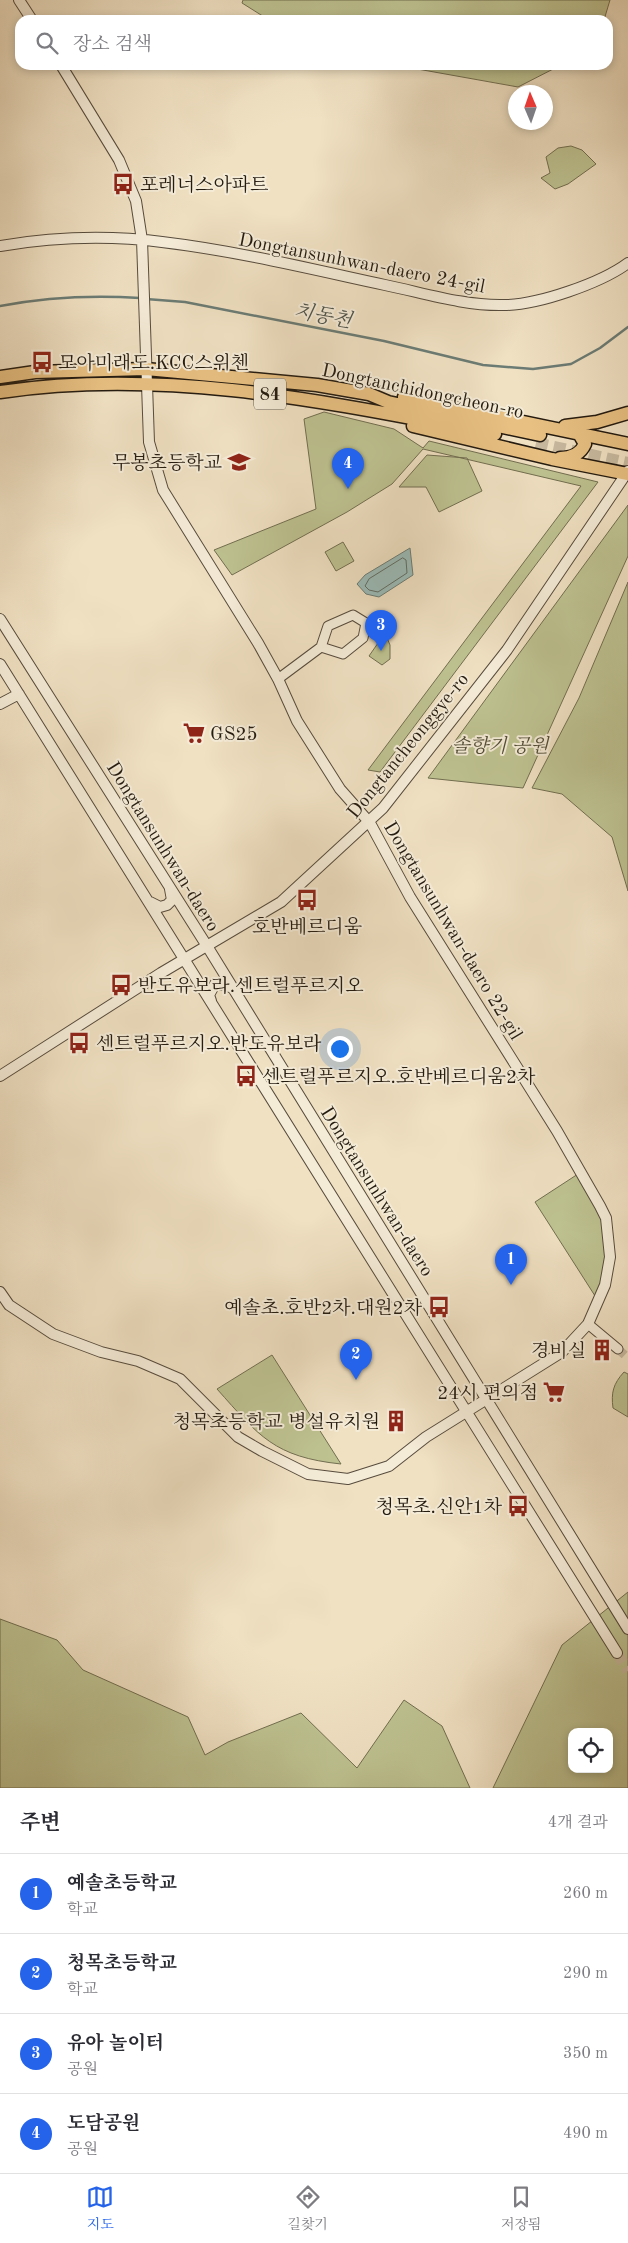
<!DOCTYPE html>
<html lang="ko">
<head>
<meta charset="utf-8">
<style>
	body { margin:0; font-family:"Old Standard TT","Noto Serif KR",serif; background:#f2f2f3; color:#2b2b33 }
	.controls { position:absolute; right:15px; bottom:15px; display:grid; overflow:hidden; border-radius:10px; box-shadow:0 2px 8px #0003 }
	.controls button { width:45px; height:45px; display:grid; place-items:center; padding:0; border:0; border-bottom:1px solid #e1e1e2; background:#fff; color:#2b2b33; font:25px sans-serif }
	.compass { position:absolute; left:508px; top:85px; width:45px; height:45px; border-radius:50%; background:#fff; box-shadow:0 2px 8px #0003; rotate:358deg }
	.you { position:absolute; left:339px; top:1048px; width:18px; height:18px; margin:-12px; border:4px solid #fff; border-radius:50%; background:#1a73e8; box-shadow:0 0 0 8px #1a73e833 }
	.badge { display:grid; place-items:center; width:32px; height:32px; border-radius:50%; background:#2563eb; color:#fff; font-size:16px; font-weight:700 }
	.pin { position:absolute; translate:-50% -41px; filter:drop-shadow(0 1px 2px #0008) }
	.pin::after { content:''; position:absolute; top:26px; width:18px; height:15px; background:inherit; clip-path:polygon(0 0,100% 0,50% 100%) }
	.list { margin:0; padding:0; list-style:none }
	h2 { display:flex; justify-content:space-between; align-items:center; height:65px; margin:0; padding:0 20px; font-size:21px }
	h2 small { font-size:16px; font-weight:400; color:#7c7c81 }
	.list li { display:grid; grid-template-columns:32px 1fr auto; gap:15px; align-items:center; box-sizing:border-box; height:80px; padding:0 20px; border-top:1px solid #e1e1e2 }
	.list b { display:block; font-size:19px; white-space:nowrap }
	.list p { margin:0; font-size:16px; white-space:nowrap; color:#7c7c81 }
	.list em { font-size:16px; font-style:normal; color:#7c7c81 }
	.icon { flex:none; width:28px; height:28px; fill:none; stroke:currentColor; stroke-width:2; stroke-linecap:round; stroke-linejoin:round }
	.map { position:relative; flex:none; width:628px; height:1788px; overflow:hidden }
	.search { position:absolute; background:#fff; box-shadow:0 2px 8px #0003; left:15px; right:15px; top:15px; height:55px; display:flex; align-items:center; gap:12px; box-sizing:border-box; padding:0 18px; border-radius:15px; color:#7c7c81; font-size:19px }
	.sheet { height:385px; background:#fff }
	nav { display:flex; justify-content:space-around; align-items:center; box-sizing:border-box; height:70px; border-top:1px solid #e1e1e2; background:#fff; font-size:14px; color:#7c7c81 }
	nav a { display:grid; justify-items:center; gap:2px }
	nav .on { color:#2563eb }
	.map>svg:first-child { display:block }
	.green { fill:#bec291; stroke:#716e50; fill-rule:evenodd }
	.water { fill:#9bbcb9; stroke:#6b7c75 }
	.lines { fill:none; stroke-linecap:round; stroke-linejoin:round }
	.shore { stroke:#606c64; stroke-width:1 }
	.stream { stroke:#6b7c75; stroke-width:2.5 }
	.minor-tunnel { stroke:#c7b99f; stroke-width:9; stroke-dasharray:9 4.5; stroke-linecap:butt }
	.secondary-tunnel { stroke:#c7b99f; stroke-width:11; stroke-dasharray:11 5.5; stroke-linecap:butt }
	.primary-tunnel { stroke:#c7b99f; stroke-width:12; stroke-dasharray:12 6; stroke-linecap:butt }
	.minor-casing { stroke:#574c3d; stroke-width:11 }
	.tertiary-casing { stroke:#574c3d; stroke-width:12 }
	.primary-casing { stroke:#241b10; stroke-width:15 }
	.minor { stroke:#f5ecd8; stroke-width:9 }
	.tertiary { stroke:#f5ecd8; stroke-width:10 }
	.primary { stroke:#e8c082; stroke-width:12 }
	.labels { text-anchor:middle; stroke-width:4; stroke-linejoin:round; paint-order:stroke }
	.shield { fill:#f5ecd8; stroke:#635a4c; stroke-width:1 }
	.shield-label { font-size:18px; font-weight:bold; fill:#241b10 }
	.poi-label { font-size:19px; fill:#241b10; stroke:#f5ecd8; text-anchor:start }
	.street-label { font-size:19px; fill:#241b10; stroke:#f5ecd8 }
	.park-label { font-size:19px; font-style:italic; fill:#524d37; stroke:#f5ecd8 }
	.water-label { font-size:20px; font-style:italic; fill:#4e534b; stroke:#f5ecd8 }
</style>
</head>
<body>
<div class="map">
<svg width="628" height="1788" viewBox="0 0 628 1788">
	<rect width="100%" height="100%" fill="#f0e1c3"/>
	<filter id="stains"><feTurbulence type="fractalNoise" baseFrequency=".004" numOctaves="4"/><feColorMatrix values="0 0 0 0 .2 0 0 0 0 .09 0 0 0 0 .02 0 0 0 .5 -.17"/></filter>
	<radialGradient id="worn" r=".72"><stop offset=".6" stop-color="#630" stop-opacity="0"/><stop offset="1" stop-color="#630" stop-opacity=".3"/></radialGradient>
	<path class="green" d="M243 0H610L604 20H269L242 3Z
		M395 65H561L518 87Z
		M571 146 582 150 596 164 568 184 555 189 541 178 550 173 546 157 558 148Z
		M324 412 394 429 423 448 429 441 598 482 380 772 368 770 581 486 423 449 392 484 347 512 232 575 214 550 316 509 304 419Z
		M427 455 467 458 482 491 439 512 426 487H399Z
		M628 505V556L523 788 428 778Z
		M343 542 354 561 336 571 325 552Z
		M628 582V891L612 837 562 794 532 788 579 698Z
		M385 633 390 645V659L382 665 369 656Z
		M578 1174C611 1228 611 1238 597 1299L535 1202Z
		M272 1355 341 1464C274 1457 259 1436 217 1389Z
		M624 1372 628 1374V1417L613 1408C611 1393 613 1384 624 1372Z
		M628 1592V1788H493L562 1645ZM572 1732H609V1769H572Z
		M0 1619 57 1640 83 1670 188 1717 205 1755 228 1742 301 1713 357 1768 404 1700 442 1726 470 1788H0Z"/>
	<path class="water" d="M410 548 413 575 379 597 366 594 357 584 365 575Z"/>
	<g class="lines">
		<path class="shore" d="M403 558 406 560 407 573 378 592 369 590 365 586 369 579Z"/>
		<path class="stream" d="M146 299 185 302 384 341 483 365 533 369 571 364 600 348 628 327
			M0 306C47 297 93 295 140 298"/>
		<path class="minor-tunnel" d="M618 1349 628 1358"/>
		<path class="secondary-tunnel" d="M617 1653 628 1671"/>
		<path class="primary-tunnel" d="M536 443 628 463"/>
		<g class="minor-casing">
			<path id="minor" d="M278 679 321 647 343 654 363 638 366 623 353 615 328 626 321 647
				M588 1324 618 1349"/>
		</g>
		<g class="tertiary-casing">
			<path id="tertiary" d="M19 0 32 20
				M0 246C54 237 107 235 162 242 237 251 311 269 385 285 424 293 464 306 504 305 538 305 601 283 628 263
				M0 619 207 946 628 1629
				M0 664 617 1653
				M0 704 19 694
				M150 902 160 907 167 905 172 900 170 889
				M211 1001 209 995 215 984 226 985 232 988
				M0 1076 161 973 281 902 383 808 507 650 628 471
				M0 1292 9 1305 53 1334 101 1352 138 1361 180 1379 238 1437 262 1451 308 1474 348 1479 389 1466 426 1437 562 1352 588 1324 605 1285 610 1257 606 1218 600 1206 557 1131 410 897 370 823 340 789 297 721 278 679 258 643 163 490 149 442 142 240 136 201 119 160 61 65"/>
		</g>
		<g class="primary-casing">
			<path id="primary" d="M0 377 35 372 146 369 317 385 369 394 388 402 540 435
				M0 392C167 367 332 403 495 434
				M404 397 628 444
				M413 426 552 459 628 474
				M565 426 597 422 628 413
				M560 458C571 458 580 455 585 444L578 432"/>
		</g>
		<use href="#minor" class="minor"/>
		<use href="#tertiary" class="tertiary"/>
		<use href="#primary" class="primary"/>
	</g>
	<defs>
		<g id="bus-bare" transform="scale(1.725)"><path d="M-5-6H5V4H4V6H2V4H-2V6H-4V4H-5ZM-3.5-4V0h7V-4ZM-3.5 1.2v1.5H-2V1.2ZM2 1.2v1.5H3.5V1.2Z" fill="#8f2418" stroke="#f5ecd8" stroke-width="2.5" paint-order="stroke"/></g>
		<g id="school-bare" transform="scale(1.725)"><path d="M0-5L7-2L0 1L-7-2ZM-4 1L0 2.5L4 1V4Q0 6-4 4Z" fill="#8f2418" stroke="#f5ecd8" stroke-width="2.5" paint-order="stroke"/></g>
		<g id="supermarket-bare" transform="scale(1.725)"><path d="M-6-5.5h2.5l.6 2H6L4.5 2H-2.5L-4.4-4H-6ZM-1.5 3.2a1.3 1.3 0 1 0 .1 0ZM3 3.2a1.3 1.3 0 1 0 .1 0Z" fill="#8f2418" stroke="#f5ecd8" stroke-width="2.5" paint-order="stroke"/></g>
		<g id="building-bare" transform="scale(1.725)"><path d="M-4-6H4V6H1V3H-1V6H-4ZM-2.5-4.3h1.7v1.8h-1.7ZM.8-4.3h1.7v1.8H.8ZM-2.5-1h1.7V.8h-1.7ZM.8-1h1.7V.8H.8Z" fill="#8f2418" stroke="#f5ecd8" stroke-width="2.5" paint-order="stroke"/></g>
	</defs>
	<g fill-rule="evenodd">
		<use href="#bus-bare" x="123" y="184"/>
		<use href="#bus-bare" x="42" y="362"/>
		<use href="#school-bare" x="239" y="462"/>
		<use href="#supermarket-bare" x="194" y="733"/>
		<use href="#bus-bare" x="307" y="900"/>
		<use href="#bus-bare" x="121" y="985"/>
		<use href="#bus-bare" x="79" y="1043"/>
		<use href="#bus-bare" x="246" y="1076"/>
		<use href="#bus-bare" x="439" y="1307"/>
		<use href="#building-bare" x="602" y="1350"/>
		<use href="#supermarket-bare" x="554" y="1392"/>
		<use href="#building-bare" x="396" y="1421"/>
		<use href="#bus-bare" x="518" y="1506"/>
	</g>
	<g class="labels">
		<rect class="shield" x="254" y="378.5" width="32" height="31" rx="4"/>
		<g class="shield-label">
			<text x="270" y="400">84</text>
		</g>
		<g class="poi-label">
			<text x="140" y="191">포레너스아파트</text>
			<text x="58" y="369">모아미래도.KCC스위첸</text>
			<text x="222" y="469" text-anchor="end">무봉초등학교</text>
			<text x="210" y="740">GS25</text>
			<text x="307" y="933" text-anchor="middle">호반베르디움</text>
			<text x="138" y="992">반도유보라.센트럴푸르지오</text>
			<text x="96" y="1050">센트럴푸르지오.반도유보라</text>
			<text x="262" y="1083">센트럴푸르지오.호반베르디움2차</text>
			<text x="422" y="1314" text-anchor="end">예솔초.호반2차.대원2차</text>
			<text x="586" y="1357" text-anchor="end">경비실</text>
			<text x="538" y="1399" text-anchor="end">24시 편의점</text>
			<text x="380" y="1428" text-anchor="end">청목초등학교 병설유치원</text>
			<text x="502" y="1513" text-anchor="end">청목초.신안1차</text>
		</g>
		<g class="street-label">
			<text transform="translate(362 262) rotate(11)" y="7">Dongtansunhwan-daero 24-gil</text>
			<text transform="translate(423 390) rotate(12)" y="7">Dongtanchidongcheon-ro</text>
			<text transform="translate(407 745) rotate(-51)" y="7">Dongtancheonggye-ro</text>
			<text transform="translate(164 846) rotate(58)" y="7">Dongtansunhwan-daero</text>
			<text transform="translate(454 930) rotate(59)" y="7">Dongtansunhwan-daero 22-gil</text>
			<text transform="translate(378 1191) rotate(58)" y="7">Dongtansunhwan-daero</text>
		</g>
		<g class="park-label">
			<text x="500" y="752">솔향기 공원</text>
		</g>
		<g class="water-label">
			<text transform="translate(323 315) rotate(11)" y="7">치동천</text>
		</g>
	</g>
	<rect width="100%" height="100%" filter="url(#stains)"/>
	<rect width="100%" height="100%" fill="url(#worn)"/>
</svg>
<div class="controls">
<button><svg class="icon" aria-label="locate" viewBox="0 0 24 24"><circle cx="12" cy="12" r="6"/><path d="M12 2v4M12 18v4M2 12h4M18 12h4"/></svg></button>
</div>
<svg class="compass" viewBox="-18 -18 36 36"><path d="M0-13l5 13h-10z" fill="#e53935"/><path d="M0 13l5-13h-10z" fill="#7c7c81"/></svg>
<div class="you"></div>
<div class="pin badge" style="left:511px;top:1285px">1</div>
<div class="pin badge" style="left:356px;top:1380px">2</div>
<div class="pin badge" style="left:381px;top:651px">3</div>
<div class="pin badge" style="left:348px;top:489px">4</div>
<div class="search"><svg class="icon" aria-label="search" viewBox="0 0 24 24"><circle cx="10" cy="10" r="6"/><path d="M15 15l6 6"/></svg>장소 검색</div>
</div>
<section class="sheet">
<h2>주변<small>4개 결과</small></h2>
<ul class="list">
<li><span class="badge">1</span><div><b>예솔초등학교</b><p>학교</p></div><em>260 m</em></li>
<li><span class="badge">2</span><div><b>청목초등학교</b><p>학교</p></div><em>290 m</em></li>
<li><span class="badge">3</span><div><b>유아 놀이터</b><p>공원</p></div><em>350 m</em></li>
<li><span class="badge">4</span><div><b>도담공원</b><p>공원</p></div><em>490 m</em></li>
</ul>
</section>
<nav>
<a class="on"><svg class="icon" aria-label="map" viewBox="0 0 24 24"><path d="M3 6l6-2 6 2 6-2v14l-6 2-6-2-6 2zM9 4v14M15 6v14"/></svg>지도</a>
<a><svg class="icon" aria-label="directions" viewBox="0 0 24 24"><path d="M12 3l9 9-9 9-9-9zM9 14v-3h6M13 9l2 2-2 2"/></svg>길찾기</a>
<a><svg class="icon" aria-label="saved" viewBox="0 0 24 24"><path d="M7 4h10v16l-5-4-5 4z"/></svg>저장됨</a>
</nav>
</body>
</html>
